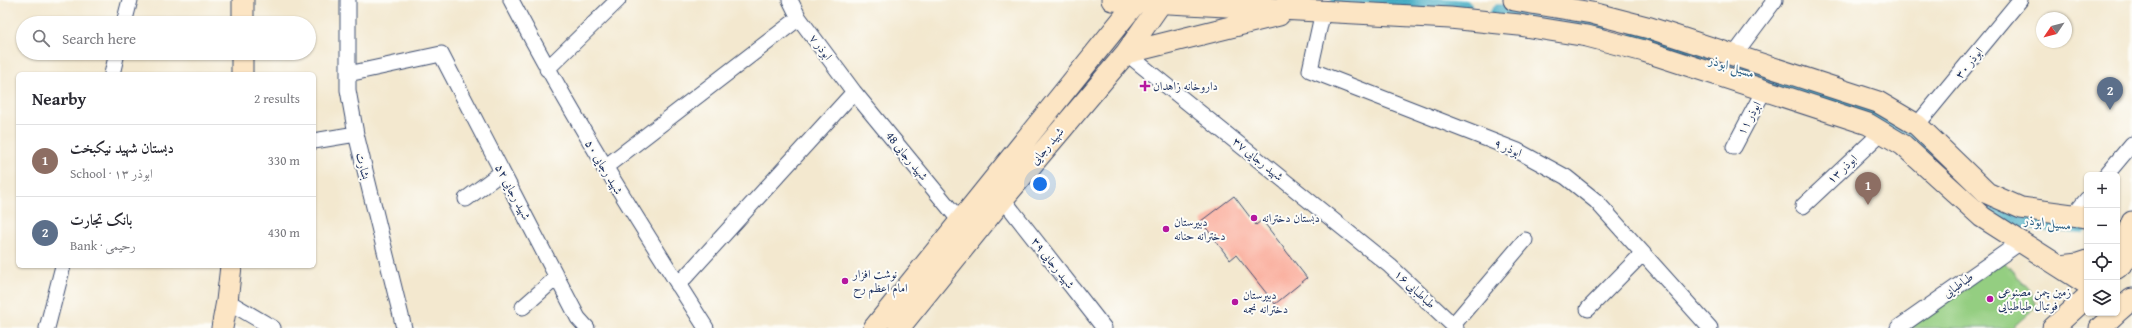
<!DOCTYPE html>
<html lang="en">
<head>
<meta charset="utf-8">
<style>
	body { margin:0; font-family:"Gentium Book Plus",Amiri,serif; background:#f7f7f7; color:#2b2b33 }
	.controls { position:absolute; right:12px; bottom:12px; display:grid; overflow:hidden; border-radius:6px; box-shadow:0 1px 3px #0004 }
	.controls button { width:36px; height:36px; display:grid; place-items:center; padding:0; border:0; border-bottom:1px solid #e1e1e2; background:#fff; color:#2b2b33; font:20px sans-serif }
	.compass { position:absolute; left:2036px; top:12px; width:36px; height:36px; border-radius:50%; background:#fff; box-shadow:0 1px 3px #0004; rotate:235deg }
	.you { position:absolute; left:1040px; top:184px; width:14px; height:14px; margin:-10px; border:3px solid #fff; border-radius:50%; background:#1a73e8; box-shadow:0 0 0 6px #1a73e833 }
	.badge { display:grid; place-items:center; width:26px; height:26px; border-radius:50%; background:#0b8043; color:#fff; font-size:13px; font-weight:700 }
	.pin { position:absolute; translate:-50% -33px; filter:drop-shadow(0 1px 2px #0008) }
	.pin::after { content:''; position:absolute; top:21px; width:14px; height:12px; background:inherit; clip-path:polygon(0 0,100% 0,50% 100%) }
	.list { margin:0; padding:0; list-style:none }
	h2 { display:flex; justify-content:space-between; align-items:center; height:52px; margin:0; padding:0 16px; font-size:17px }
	h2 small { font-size:13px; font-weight:400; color:#7c7c81 }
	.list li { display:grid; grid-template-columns:26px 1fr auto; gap:12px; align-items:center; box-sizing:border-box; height:72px; padding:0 16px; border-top:1px solid #e1e1e2 }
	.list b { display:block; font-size:15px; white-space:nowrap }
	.list p { margin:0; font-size:13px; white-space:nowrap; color:#7c7c81 }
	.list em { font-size:13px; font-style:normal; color:#7c7c81 }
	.icon { flex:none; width:22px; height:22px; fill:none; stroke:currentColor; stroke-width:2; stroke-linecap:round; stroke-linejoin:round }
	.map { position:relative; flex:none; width:2132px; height:328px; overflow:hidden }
	.search { position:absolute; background:#fff; box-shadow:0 1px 3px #0004; left:16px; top:16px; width:300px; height:44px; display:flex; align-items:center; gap:10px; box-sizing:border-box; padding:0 14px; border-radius:22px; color:#7c7c81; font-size:15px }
	.panel { position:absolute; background:#fff; box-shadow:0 1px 3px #0004; left:16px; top:72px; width:300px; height:196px; border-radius:6px }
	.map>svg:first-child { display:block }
	.green { fill:#94ce81; stroke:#587e70 }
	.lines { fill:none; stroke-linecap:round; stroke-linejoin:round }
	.canal { stroke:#42aac2; stroke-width:18 }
	.building { fill:#faae9d }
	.street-casing { stroke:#3b4b6f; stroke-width:17 }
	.secondary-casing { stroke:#3b4b6f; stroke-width:23 }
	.street { stroke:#fff; stroke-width:15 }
	.secondary { stroke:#fce5c4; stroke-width:21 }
	.poi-dot { fill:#b5179e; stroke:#fdfcf7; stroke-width:1.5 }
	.labels { text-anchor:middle; stroke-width:4; stroke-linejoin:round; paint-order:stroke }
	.street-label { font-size:12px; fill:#1b2f5e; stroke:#fdfcf7 }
	.poi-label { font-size:12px; fill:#1b2f5e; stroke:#fdfcf7; text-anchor:start }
	.water-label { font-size:13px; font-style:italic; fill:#2b6086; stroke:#fdfcf7 }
</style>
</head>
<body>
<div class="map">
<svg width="2132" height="328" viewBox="0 0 2132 328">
	<rect width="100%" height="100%" fill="#fdfcf7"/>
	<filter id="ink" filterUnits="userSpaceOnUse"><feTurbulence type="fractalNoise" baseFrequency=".025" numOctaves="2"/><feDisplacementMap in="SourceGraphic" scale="8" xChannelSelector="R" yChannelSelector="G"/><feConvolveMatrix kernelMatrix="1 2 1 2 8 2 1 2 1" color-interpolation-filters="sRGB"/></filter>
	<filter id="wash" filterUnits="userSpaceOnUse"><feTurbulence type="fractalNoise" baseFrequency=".012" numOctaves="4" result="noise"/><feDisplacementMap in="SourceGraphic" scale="16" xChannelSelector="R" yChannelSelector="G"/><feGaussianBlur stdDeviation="0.9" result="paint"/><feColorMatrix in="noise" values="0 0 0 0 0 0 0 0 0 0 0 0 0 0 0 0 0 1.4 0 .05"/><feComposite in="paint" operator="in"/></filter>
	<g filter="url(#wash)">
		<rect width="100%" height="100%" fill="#f3e8cf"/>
		<path class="green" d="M1999 256 2031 292 2037 306 2012 328H1908Z"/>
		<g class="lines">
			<path class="canal" d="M1340 0 1392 2 1464 9
				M1499 13 1556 18 1600 30
				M1637 39 1699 55 1820 95 1912 135 1978 202 2024 221 2080 225"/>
		</g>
		<g id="blocks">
			<path class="building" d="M1234 196 1256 225 1262 220 1307 278 1275 304 1236 255 1230 260 1201 221Z"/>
		</g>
	</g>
	<g filter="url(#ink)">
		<use href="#blocks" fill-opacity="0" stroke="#3b4b6f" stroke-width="1"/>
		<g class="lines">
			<g class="street-casing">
				<path id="street" d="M348 0V90L356 134 404 328
					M511 0C570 113 637 220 706 328
					M790 0 799 18 854 92 960 221
					M1323 11 1310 70 1518 151 1566 177 1596 201 1710 328
					M124 23 130 0
					M1126 53 1390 266 1456 328
					M1734 55 1775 0
					M547 69 618 0
					M112 74 117 53
					M348 74 441 54 578 318 587 328
					M1917 125 2020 0
					M314 141 356 134
					M1734 147 1764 90
					M604 168 799 18
					M2106 175 2132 144
					M466 199 502 172
					M1003 199 1104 328
					M1803 206 1882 132
					M2074 215 2087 199
					M678 285 854 92
					M227 301 273 328
					M523 307 557 277
					M1588 309 1643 253
					M1453 325 1525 240
					M47 328 63 266
					M1898 328 2019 243"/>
			</g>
			<g class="secondary-casing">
				<path id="secondary" d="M1112 0 1450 18 1519 25 1587 36 1644 51 1868 124 1903 145 1982 217 2087 284
					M1514 0 1592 13 1650 28 1878 102 1917 125 1987 193 2021 208 2087 217
					M243 23V0
					M1126 53 1279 15
					M242 74V53
					M2117 247 2127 236 2132 222
					M2060 266 2078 264 2087 261
					M2117 268 2132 254
					M2117 312 2132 299
					M222 328 227 301 231 266
					M874 328 1138 0
					M899 328 1003 199 1126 53 1163 0
					M2053 328 2087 297
					M2100 328 2116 313"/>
			</g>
			<use href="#street" class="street"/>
			<use href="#secondary" class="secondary"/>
		</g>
	</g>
	<g class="poi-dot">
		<path d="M1143 80h4v4h4v4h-4v4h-4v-4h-4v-4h4z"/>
		<circle cx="1254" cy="218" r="4"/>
		<circle cx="1166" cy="229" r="4"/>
		<circle cx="845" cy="281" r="4"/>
		<circle cx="1990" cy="299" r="4"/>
		<circle cx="1235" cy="302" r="4"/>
	</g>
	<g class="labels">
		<g class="street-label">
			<text transform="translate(821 47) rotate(53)" y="4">ابوذر ۷</text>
			<text transform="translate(1969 63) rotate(-51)" y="4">ابوذر ۳۰</text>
			<text transform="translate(1749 118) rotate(-61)" y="4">ابوذر ۱۱</text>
			<text transform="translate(1047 146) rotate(-50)" y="4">شهید رجایی</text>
			<text transform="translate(1508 148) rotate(23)" y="4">ابوذر ۹</text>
			<text transform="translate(907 156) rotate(51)" y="4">شهید رجایی 48</text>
			<text transform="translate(1258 159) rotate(39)" y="4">شهید رجایی ۳۷</text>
			<text transform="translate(363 166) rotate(76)" y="4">بشارت</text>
			<text transform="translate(604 167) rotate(59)" y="4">شهید رجایی ۵۰</text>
			<text transform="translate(1842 169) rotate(-43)" y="4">ابوذر ۱۳</text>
			<text transform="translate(513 192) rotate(62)" y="4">شهید رجایی ۵۲</text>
			<text transform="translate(1053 263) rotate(52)" y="4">شهید رجایی ۳۹</text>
			<text transform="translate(1958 285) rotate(-35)" y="4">طباطبایی</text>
			<text transform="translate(1415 289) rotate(43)" y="4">طباطبایی ۱۶</text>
		</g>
		<g class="poi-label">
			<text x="1153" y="90">داروخانه زاهدان</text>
			<text x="1262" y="222">دبستان دخترانه</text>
			<text x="1174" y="226">دبیرستان<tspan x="1174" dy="14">دخترانه حنانه</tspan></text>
			<text x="853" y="278">نوشت افزار<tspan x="853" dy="14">امام اعظم رح</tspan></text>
			<text x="1998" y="296">زمین چمن مصنوعی<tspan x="1998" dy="14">فوتبال طباطبایی</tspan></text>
			<text x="1243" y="299">دبیرستان<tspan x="1243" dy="14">دخترانه نجمه</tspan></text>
		</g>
		<g class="water-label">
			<text transform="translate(1732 66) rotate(18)" y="5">مسیل ابوذر</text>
			<text transform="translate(2048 222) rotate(7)" y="5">مسیل ابوذر</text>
		</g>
	</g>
</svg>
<div class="controls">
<button>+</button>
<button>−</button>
<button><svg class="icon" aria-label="locate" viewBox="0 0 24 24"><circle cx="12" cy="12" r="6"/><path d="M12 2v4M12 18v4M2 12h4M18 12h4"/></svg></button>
<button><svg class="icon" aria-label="layers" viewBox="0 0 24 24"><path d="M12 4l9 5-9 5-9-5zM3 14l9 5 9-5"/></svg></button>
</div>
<svg class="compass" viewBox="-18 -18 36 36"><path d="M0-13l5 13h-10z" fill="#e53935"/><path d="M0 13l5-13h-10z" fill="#7c7c81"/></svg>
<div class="you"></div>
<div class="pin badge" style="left:1868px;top:205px;background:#8d6e63">1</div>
<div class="pin badge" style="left:2110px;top:110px;background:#5c6f8a">2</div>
<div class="search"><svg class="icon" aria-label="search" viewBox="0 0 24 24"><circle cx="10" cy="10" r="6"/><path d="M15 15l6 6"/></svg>Search here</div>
<section class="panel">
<h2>Nearby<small>2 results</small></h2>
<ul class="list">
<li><span class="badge" style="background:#8d6e63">1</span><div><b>دبستان شهید نیکبخت</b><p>School · ابوذر ۱۳</p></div><em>330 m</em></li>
<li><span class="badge" style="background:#5c6f8a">2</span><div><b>بانک تجارت</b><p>Bank · رحیمی</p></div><em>430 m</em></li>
</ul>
</section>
</div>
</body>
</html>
